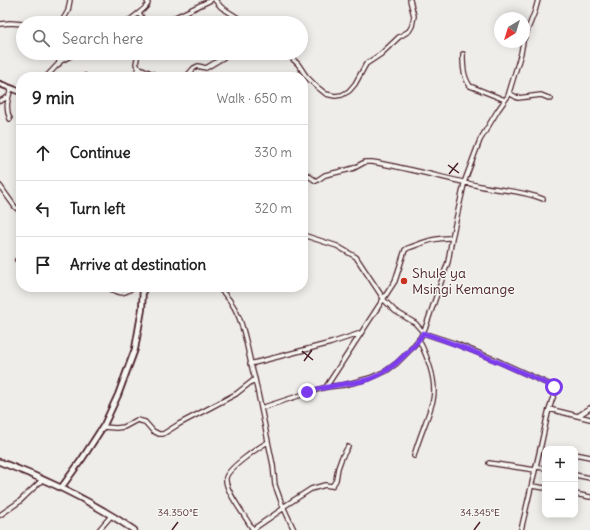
<!DOCTYPE html>
<html lang="en">
<head>
<meta charset="utf-8">
<style>
	body { margin:0; font-family:Delius,sans-serif; background:#f2f2f2; color:#222 }
	.controls { position:absolute; right:12px; bottom:12px; display:grid; overflow:hidden; border-radius:8px; box-shadow:0 2px 10px #0003 }
	.controls button { width:36px; height:36px; display:grid; place-items:center; padding:0; border:0; border-bottom:1px solid #e0e0e0; background:#fff; color:#222; font:20px sans-serif }
	.compass { position:absolute; left:494px; top:12px; width:36px; height:36px; border-radius:50%; background:#fff; box-shadow:0 2px 10px #0003; rotate:218deg }
	.stop { position:absolute; width:12px; height:12px; margin:-9px; border:3px solid #7c3aed; border-radius:50%; background:#fff }
	.stop.end { background:#7c3aed; border-color:#fff; box-shadow:0 1px 4px #0008 }
	.list { margin:0; padding:0; list-style:none }
	h2 { display:flex; justify-content:space-between; align-items:center; height:52px; margin:0; padding:0 16px; font-size:17px }
	h2 small { font-size:13px; font-weight:400; color:#767676 }
	.list li { display:grid; grid-template-columns:26px 1fr auto; gap:12px; align-items:center; box-sizing:border-box; height:56px; padding:0 16px; border-top:1px solid #e0e0e0 }
	.list b { display:block; font-size:15px; white-space:nowrap }
	.list em { font-size:13px; font-style:normal; color:#767676 }
	.icon { flex:none; width:22px; height:22px; fill:none; stroke:currentColor; stroke-width:2; stroke-linecap:round; stroke-linejoin:round }
	.map { position:relative; flex:none; width:590px; height:530px; overflow:hidden }
	.search { position:absolute; background:#fff; box-shadow:0 2px 10px #0003; left:16px; top:16px; width:292px; height:44px; display:flex; align-items:center; gap:10px; box-sizing:border-box; padding:0 14px; border-radius:22px; color:#767676; font-size:15px }
	.panel { position:absolute; background:#fff; box-shadow:0 2px 10px #0003; left:16px; top:72px; width:292px; height:220px; border-radius:16px }
	.map>svg:first-child { display:block }
	.lines { fill:none; stroke-linecap:round; stroke-linejoin:round }
	.minor-casing { stroke:#4a1f2b; stroke-width:6 }
	.major-casing { stroke:#4a1f2b; stroke-width:8 }
	.highway-casing { stroke:#4a1f2b; stroke-width:8 }
	.minor { stroke:#f6f6f2; stroke-width:3.5 }
	.major { stroke:#f6f6f2; stroke-width:4.5 }
	.highway { stroke:#f6f6f2; stroke-width:5 }
	.route { stroke:#7c3aed; stroke-width:5 }
	.ticks { fill:none; stroke:#4a1f2b; stroke-width:1.5 }
	.poi-dot { fill:#c8321e; stroke:#f6f6f2; stroke-width:1.5 }
	.labels { text-anchor:middle; stroke-width:3; stroke-linejoin:round; paint-order:stroke }
	.poi-label { font-size:14px; fill:#4a1f2b; stroke:#f6f6f2; text-anchor:start }
	.ticks-label { font-size:10px; text-anchor:middle; fill:#4a1f2b; stroke:#f6f6f2; stroke-width:3; stroke-linejoin:round; paint-order:stroke }
</style>
</head>
<body>
<div class="map">
<svg width="590" height="530" viewBox="0 0 590 530">
	<rect width="100%" height="100%" fill="#efedea"/>
	<filter id="ink" filterUnits="userSpaceOnUse"><feTurbulence type="fractalNoise" baseFrequency=".025" numOctaves="2"/><feDisplacementMap in="SourceGraphic" scale="8" xChannelSelector="R" yChannelSelector="G"/><feConvolveMatrix kernelMatrix="1 2 1 2 8 2 1 2 1" color-interpolation-filters="sRGB"/></filter>
	<g filter="url(#ink)">
		<g class="lines">
			<g class="minor-casing">
				<path id="minor" d="M215 0 221 7 246 23
					M139 13 145 23
					M61 23 68 11 70 0
					M126 23C130 19 148 8 148 3 148 2 147 1 146 0
					M163 23 211 0
					M0 24 10 23 23 24
					M524 39 535 11 538 0
					M138 53 136 64 138 67 159 77
					M286 53 298 64 306 76 316 86 326 94 335 96 342 95 349 91 355 84 366 64 381 54 399 37 409 31 412 26 414 16 410 0
					M463 54C463 65 463 76 470 86L505 100
					M59 64V53
					M46 77 61 61 76 53
					M83 77 85 76
					M132 77 140 68
					M186 77 194 68 198 66 206 68 231 53
					M509 93 516 97 518 98 541 95 551 99
					M0 101 8 97
					M10 119C5 108 8 99 11 88
					M303 172 316 181 325 175 347 170 354 168 365 162H372C408 168 444 178 480 186 502 191 521 190 543 199
					M0 186 15 207 21 212
					M303 235 337 246 356 257 383 298
					M17 260 21 256
					M107 287C118 293 123 296 133 287
					M217 287C246 310 245 347 255 379L273 465 275 485 282 504 294 530
					M383 299 395 311 415 323 423 332
					M423 333 454 343 496 360 555 387V393L552 400 548 413 541 445 521 530
					M250 364 331 343 361 333
					M326 387 395 281 405 250 408 248C423 243 435 237 452 238
					M261 408 326 387 344 385 370 378 386 371 397 363 410 350 420 338 426 326 448 262 452 238 465 180 480 140 498 110 508 96 521 53 523 42
					M549 409 590 419
					M578 416 590 408
					M103 427 116 428 124 427 137 420 145 422 153 431 159 434H163L179 424 236 394 255 379
					M575 454 590 457
					M414 456C419 437 428 419 433 400 437 381 427 356 419 340
					M489 463 535 470
					M536 467 545 468
					M575 475 590 478
					M532 486 545 488
					M575 494 590 497
					M283 507 311 489 325 485 331 486 333 485 336 480 338 468 342 457 348 447
					M0 515 19 502 42 480
					M99 530 111 516
					M252 530 284 508
					M253 530C247 518 224 490 226 478 227 469 259 447 268 442"/>
			</g>
			<g class="major-casing">
				<path id="major" d="M0 84 21 92
					M61 488 82 459 104 425 118 395 135 349 142 309 143 287"/>
			</g>
			<g class="highway-casing">
				<path id="highway" d="M0 462C46 479 93 502 134 530"/>
			</g>
			<use href="#minor" class="minor"/>
			<use href="#major" class="major"/>
			<use href="#highway" class="highway"/>
		</g>
	</g>
	<g class="lines" filter="url(#ink)">
		<path class="route" d="M307 392C314 390 321 388 328 387 342 384 357 383 370 379 384 374 395 365 406 354 412 348 419 341 423 333 468 348 511 367 554 387"/>
	</g>
	<path class="ticks" d="M448 165 459 173M449 174 458 163M302 351 313 360M304 361 312 350M172 530 178 522M474 530 480 522"/>
	<circle class="poi-dot" cx="404" cy="281" r="4"/>
	<g class="labels">
		<g class="poi-label">
			<text x="412" y="278">Shule ya<tspan x="412" dy="16">Msingi Kemange</tspan></text>
		</g>
	</g>
	<g class="ticks-label">
		<text x="178" y="516">34.350°E</text>
		<text x="480" y="516">34.345°E</text>
	</g>
</svg>
<div class="controls">
<button>+</button>
<button>−</button>
</div>
<svg class="compass" viewBox="-18 -18 36 36"><path d="M0-13l5 13h-10z" fill="#e53935"/><path d="M0 13l5-13h-10z" fill="#767676"/></svg>
<div class="stop" style="left:554px;top:387px"></div>
<div class="stop end" style="left:307px;top:392px"></div>
<div class="search"><svg class="icon" aria-label="search" viewBox="0 0 24 24"><circle cx="10" cy="10" r="6"/><path d="M15 15l6 6"/></svg>Search here</div>
<section class="panel">
<h2>9 min<small>Walk · 650 m</small></h2>
<ul class="list">
<li><svg class="icon" aria-label="ahead" viewBox="0 0 24 24"><path d="M12 20V5M6 11l6-6 6 6"/></svg><div><b>Continue</b></div><em>330 m</em></li>
<li><svg class="icon" aria-label="left" viewBox="0 0 24 24"><path d="M17 20v-9H6M10 6l-5 5 5 5"/></svg><div><b>Turn left</b></div><em>320 m</em></li>
<li><svg class="icon" aria-label="arrive" viewBox="0 0 24 24"><path d="M6 21V4h12l-3 4 3 4H6"/></svg><div><b>Arrive at destination</b></div></li>
</ul>
</section>
</div>
</body>
</html>
